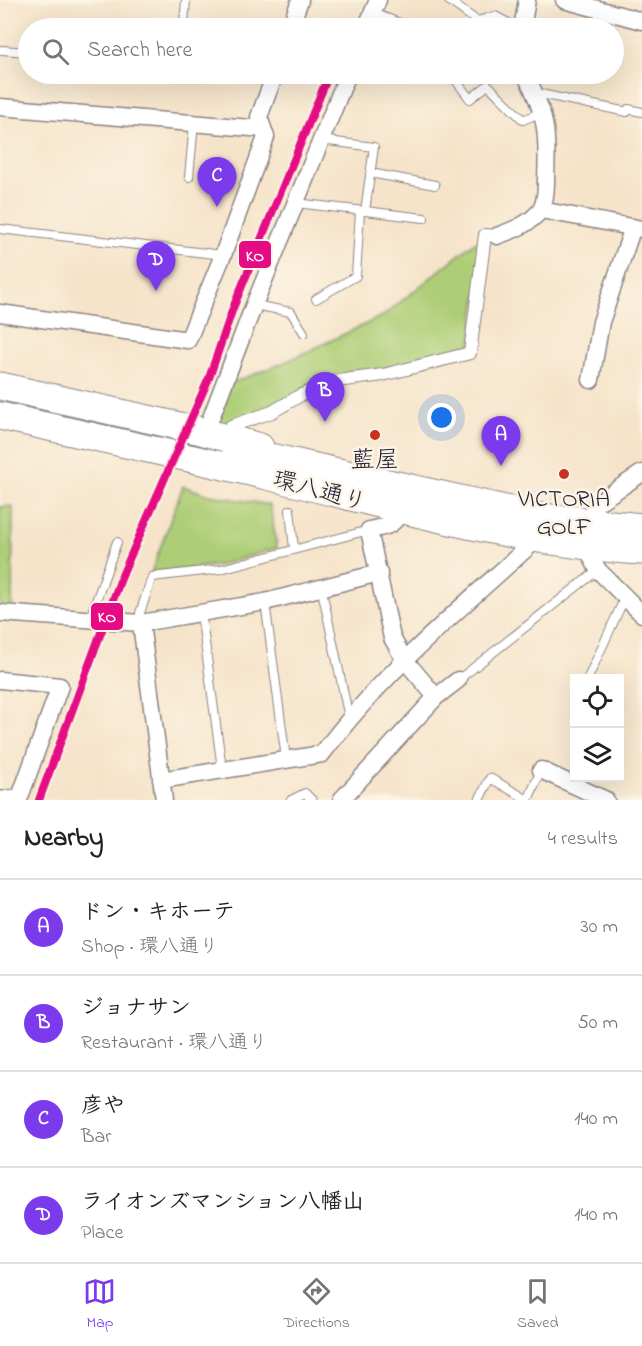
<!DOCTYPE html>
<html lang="en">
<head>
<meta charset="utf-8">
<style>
	body { margin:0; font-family:"Indie Flower","Klee One",sans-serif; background:#f2f2f2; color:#202124 }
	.controls { position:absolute; right:18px; bottom:18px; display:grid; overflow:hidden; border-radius:0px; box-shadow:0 6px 24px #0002 }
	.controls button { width:54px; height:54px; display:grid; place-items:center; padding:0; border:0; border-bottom:2px solid #e0e0e0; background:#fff; color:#202124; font:30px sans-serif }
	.you { position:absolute; left:442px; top:418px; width:21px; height:21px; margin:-15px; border:4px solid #fff; border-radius:50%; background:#1a73e8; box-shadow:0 0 0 9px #1a73e833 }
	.badge { display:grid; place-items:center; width:39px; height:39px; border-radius:50%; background:#7c3aed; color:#fff; font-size:20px; font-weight:700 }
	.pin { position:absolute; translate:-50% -50px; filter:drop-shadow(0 2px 3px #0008) }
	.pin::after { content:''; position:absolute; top:32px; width:21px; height:18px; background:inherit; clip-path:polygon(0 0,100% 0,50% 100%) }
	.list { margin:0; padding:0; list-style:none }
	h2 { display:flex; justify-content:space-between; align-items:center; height:78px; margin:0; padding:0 24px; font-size:26px }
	h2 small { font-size:20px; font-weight:400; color:#757577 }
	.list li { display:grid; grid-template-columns:39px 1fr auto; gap:18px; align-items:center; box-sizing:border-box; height:96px; padding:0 24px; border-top:2px solid #e0e0e0 }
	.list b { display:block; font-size:22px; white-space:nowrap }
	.list p { margin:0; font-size:20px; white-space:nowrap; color:#757577 }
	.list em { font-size:20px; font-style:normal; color:#757577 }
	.icon { flex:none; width:33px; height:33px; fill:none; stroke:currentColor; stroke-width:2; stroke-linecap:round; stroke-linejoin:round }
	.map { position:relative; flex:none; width:642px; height:800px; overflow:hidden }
	.search { position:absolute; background:#fff; box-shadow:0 6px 24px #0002; left:18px; right:18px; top:18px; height:66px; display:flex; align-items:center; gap:15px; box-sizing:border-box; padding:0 21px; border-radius:33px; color:#757577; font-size:22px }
	.sheet { height:462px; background:#fff }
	nav { display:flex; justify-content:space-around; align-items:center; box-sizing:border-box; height:84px; border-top:2px solid #e0e0e0; background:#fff; font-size:16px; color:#757577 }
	nav a { display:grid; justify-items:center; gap:3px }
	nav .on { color:#7c3aed }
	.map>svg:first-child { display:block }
	.green { fill:#adce76; stroke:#687858; stroke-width:1.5 }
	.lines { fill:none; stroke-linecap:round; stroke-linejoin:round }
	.service-casing { stroke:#8c8382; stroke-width:10 }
	.pedestrian-casing { stroke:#8c8382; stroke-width:14 }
	.minor-casing { stroke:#8c8382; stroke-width:19 }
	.primary-casing { stroke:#8c8382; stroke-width:29 }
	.service { stroke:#fff; stroke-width:8 }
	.pedestrian { stroke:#fff; stroke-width:12 }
	.minor { stroke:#fff; stroke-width:16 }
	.primary { stroke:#fff; stroke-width:27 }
	.rail-1-casing { stroke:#fcf5e5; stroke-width:12 }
	.rail-1 { stroke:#e50b84; stroke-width:8 }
	.poi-dot { fill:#c8321e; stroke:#fcf5e5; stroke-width:2 }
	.labels { text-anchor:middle; stroke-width:5; stroke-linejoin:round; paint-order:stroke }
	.poi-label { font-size:24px; fill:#22223b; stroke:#fcf5e5 }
	.street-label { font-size:24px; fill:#22223b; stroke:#fcf5e5 }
	.line-badge { stroke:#fcf5e5; stroke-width:2 }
	.badge-label { font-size:16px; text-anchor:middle; font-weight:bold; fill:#fff }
</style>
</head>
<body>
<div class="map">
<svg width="642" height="800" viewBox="0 0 642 800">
	<rect width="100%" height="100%" fill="#fcf5e5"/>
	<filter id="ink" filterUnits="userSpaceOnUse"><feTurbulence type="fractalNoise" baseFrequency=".0167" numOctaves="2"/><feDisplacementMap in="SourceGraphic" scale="12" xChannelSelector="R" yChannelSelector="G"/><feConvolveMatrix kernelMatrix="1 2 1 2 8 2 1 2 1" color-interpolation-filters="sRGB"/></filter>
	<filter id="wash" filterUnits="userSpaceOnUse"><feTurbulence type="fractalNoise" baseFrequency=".008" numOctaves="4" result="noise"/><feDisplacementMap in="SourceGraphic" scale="24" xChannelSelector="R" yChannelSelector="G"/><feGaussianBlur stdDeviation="1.35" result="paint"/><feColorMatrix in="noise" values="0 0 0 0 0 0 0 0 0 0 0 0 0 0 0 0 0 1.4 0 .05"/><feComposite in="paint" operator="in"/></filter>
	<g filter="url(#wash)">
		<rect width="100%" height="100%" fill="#f6e4ca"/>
		<path class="green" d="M475 242H484L470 353 337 381 231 426 215 423 229 384 283 363 383 316Z
			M183 486 209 495 270 505 277 548 220 565 151 573Z
			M13 506 12 614 0 613V507Z"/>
	</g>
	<g filter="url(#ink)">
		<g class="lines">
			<g class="service-casing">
				<path id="service" d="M448 0 477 21 495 16 518 28
					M373 13 413 28
					M184 24 186 0
					M2 50 28 52
					M451 74 470 99 488 85 523 120 542 112
					M536 93 627 112 628 109 642 112
					M370 173 435 185
					M189 177 194 123
					M296 203 365 211 374 147 321 140
					M365 211 424 218
					M0 229 223 255
					M316 299 356 276 360 211
					M254 305 291 312 304 333
					M290 510 294 549
					M321 586 349 718
					M265 602 286 759
					M201 613 222 769
					M90 618 117 542
					M141 623 140 613 152 577 221 569 369 530
					M588 678 625 597
					M458 680 598 570
					M291 800 305 793 312 800
					M479 800 490 778 528 800 541 770"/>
			</g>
			<g class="pedestrian-casing">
				<path id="pedestrian" d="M231 426 272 412 301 395 337 381 383 375 470 353 485 235 497 236"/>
			</g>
			<g class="minor-casing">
				<path id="minor" d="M564 0 642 21
					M290 28 300 0
					M366 28 378 0
					M522 28 527 0
					M0 107 263 129
					M541 210 642 229
					M497 236C513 230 528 225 540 211 545 204 546 188 546 180 548 135 547 114 525 74
					M0 313 188 340 223 255 266 137 259 117 275 74
					M591 380 601 322 633 227
					M197 430 209 423 254 305 348 74
					M401 511C392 528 386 526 369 530L392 638 404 659 436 697
					M585 522 597 503 642 473
					M586 546 598 570 642 614
					M0 613 141 623 265 602 379 573
					M141 623 164 800
					M0 680 60 686 20 797 0 800
					M541 770 606 800
					M161 780 322 754C383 672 462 607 537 539
					M341 800 436 697 458 680"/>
			</g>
			<g class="primary-casing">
				<path id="primary" d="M0 386 197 430 260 447
					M0 416C89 436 178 455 267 476 391 506 514 543 642 551
					M236 453 275 458 541 517 642 527"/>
			</g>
			<use href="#service" class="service"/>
			<use href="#pedestrian" class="pedestrian"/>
			<use href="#minor" class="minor"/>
			<use href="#primary" class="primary"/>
			<g class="rail-1-casing">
				<path id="rail-1" d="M39 800 123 573 209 378 233 308 329 74"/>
			</g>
			<use href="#rail-1" class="rail-1"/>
		</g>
	</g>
	<g class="poi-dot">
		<circle cx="375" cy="435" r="6"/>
		<circle cx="564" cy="474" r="6"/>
	</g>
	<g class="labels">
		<g class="poi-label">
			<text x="375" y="467">藍屋</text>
			<text x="564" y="506">VICTORIA<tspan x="564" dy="28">GOLF</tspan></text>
		</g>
		<g class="street-label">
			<text transform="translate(320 490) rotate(15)" y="8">環八通り</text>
		</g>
	</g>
	<g class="line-badge">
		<rect x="238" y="240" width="34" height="29" rx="6" fill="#e50b84"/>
		<rect x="90" y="602" width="34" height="29" rx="6" fill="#e50b84"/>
	</g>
	<g class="badge-label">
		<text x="255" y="261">KO</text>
		<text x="107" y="622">KO</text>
	</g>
</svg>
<div class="controls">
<button><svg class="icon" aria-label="locate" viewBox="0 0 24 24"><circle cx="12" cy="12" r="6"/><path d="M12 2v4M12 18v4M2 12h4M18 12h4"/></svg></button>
<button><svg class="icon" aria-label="layers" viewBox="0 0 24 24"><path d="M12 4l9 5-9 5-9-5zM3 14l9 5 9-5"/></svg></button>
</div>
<div class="you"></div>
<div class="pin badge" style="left:501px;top:466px">A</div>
<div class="pin badge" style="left:325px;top:422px">B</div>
<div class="pin badge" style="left:217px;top:207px">C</div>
<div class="pin badge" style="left:156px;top:291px">D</div>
<div class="search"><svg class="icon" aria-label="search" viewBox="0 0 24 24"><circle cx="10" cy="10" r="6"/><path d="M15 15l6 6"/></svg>Search here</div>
</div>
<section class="sheet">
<h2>Nearby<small>4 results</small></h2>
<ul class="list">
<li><span class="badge">A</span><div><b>ドン・キホーテ</b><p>Shop · 環八通り</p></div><em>30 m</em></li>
<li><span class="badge">B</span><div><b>ジョナサン</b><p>Restaurant · 環八通り</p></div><em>50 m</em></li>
<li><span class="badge">C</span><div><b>彦や</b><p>Bar</p></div><em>140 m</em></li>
<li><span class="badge">D</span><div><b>ライオンズマンション八幡山</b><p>Place</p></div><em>140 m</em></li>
</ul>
</section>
<nav>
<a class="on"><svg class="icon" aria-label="map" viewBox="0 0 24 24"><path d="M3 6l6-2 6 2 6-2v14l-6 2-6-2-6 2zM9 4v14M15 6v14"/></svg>Map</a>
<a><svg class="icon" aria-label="directions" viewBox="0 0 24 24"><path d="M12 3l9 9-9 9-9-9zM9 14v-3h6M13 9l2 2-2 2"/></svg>Directions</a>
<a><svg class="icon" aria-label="saved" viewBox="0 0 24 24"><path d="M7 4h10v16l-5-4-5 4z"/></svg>Saved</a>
</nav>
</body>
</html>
